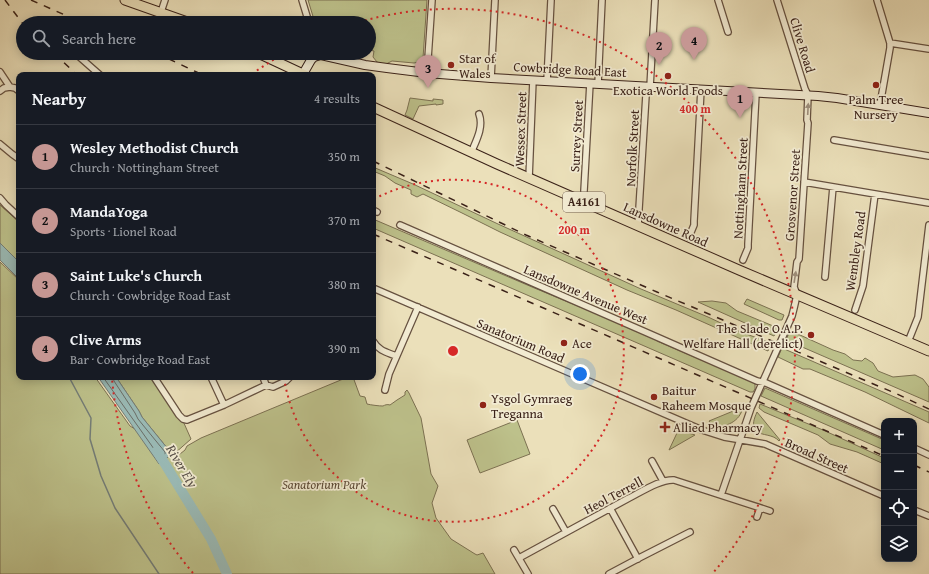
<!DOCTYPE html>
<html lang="en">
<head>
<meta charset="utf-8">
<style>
	body { margin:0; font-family:"Gentium Book Plus",serif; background:#20242c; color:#f1f3f6 }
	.controls { position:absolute; right:12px; bottom:12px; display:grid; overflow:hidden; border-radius:8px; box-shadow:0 2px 10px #0003 }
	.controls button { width:36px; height:36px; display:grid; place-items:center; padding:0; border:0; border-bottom:1px solid #363941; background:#171b24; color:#f1f3f6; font:20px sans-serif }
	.you { position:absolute; left:580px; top:374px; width:14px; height:14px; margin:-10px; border:3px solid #fff; border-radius:50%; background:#1a73e8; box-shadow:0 0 0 6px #1a73e833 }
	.badge { display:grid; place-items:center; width:26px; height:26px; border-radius:50%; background:#c59692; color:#111; font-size:13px; font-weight:700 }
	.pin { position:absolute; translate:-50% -33px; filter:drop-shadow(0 1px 2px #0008) }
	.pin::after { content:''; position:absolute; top:21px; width:14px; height:12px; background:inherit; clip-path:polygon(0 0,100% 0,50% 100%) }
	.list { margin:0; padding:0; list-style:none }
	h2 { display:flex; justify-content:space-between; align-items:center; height:52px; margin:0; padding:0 16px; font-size:17px }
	h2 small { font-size:13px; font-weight:400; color:#9ea1a6 }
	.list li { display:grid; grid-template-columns:26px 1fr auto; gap:12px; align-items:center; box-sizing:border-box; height:64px; padding:0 16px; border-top:1px solid #363941 }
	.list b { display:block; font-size:15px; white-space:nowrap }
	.list p { margin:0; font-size:13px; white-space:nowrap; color:#9ea1a6 }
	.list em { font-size:13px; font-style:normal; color:#9ea1a6 }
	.icon { flex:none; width:22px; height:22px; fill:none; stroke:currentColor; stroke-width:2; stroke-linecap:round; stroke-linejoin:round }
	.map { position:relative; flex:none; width:929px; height:574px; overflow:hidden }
	.search { position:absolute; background:#171b24; box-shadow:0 2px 10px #0003; left:16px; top:16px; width:360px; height:44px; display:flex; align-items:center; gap:10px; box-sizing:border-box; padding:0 14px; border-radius:22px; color:#9ea1a6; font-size:15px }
	.panel { position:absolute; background:#171b24; box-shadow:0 2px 10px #0003; left:16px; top:72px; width:360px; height:308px; border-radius:8px }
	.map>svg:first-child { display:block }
	.green { fill:#bdc18b; stroke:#7c7152 }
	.water { fill:#9abbb7; stroke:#747d77 }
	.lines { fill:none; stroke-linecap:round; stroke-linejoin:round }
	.shore { stroke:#6a6e68; stroke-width:1 }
	.stream { stroke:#747d77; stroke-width:1.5 }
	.river { stroke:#9abbb7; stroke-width:10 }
	.street-casing { stroke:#665140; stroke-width:8 }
	.secondary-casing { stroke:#3a2118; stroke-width:10 }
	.primary-casing { stroke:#3a2118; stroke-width:11 }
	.street { stroke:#f2ebd2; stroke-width:5.5 }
	.secondary { stroke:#f2ebd2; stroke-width:8 }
	.primary { stroke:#ebe0ba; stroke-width:9 }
	.rail { stroke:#3a2118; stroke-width:1.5; stroke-dasharray:7 7; stroke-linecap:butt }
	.oneway { fill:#9f907e }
	.ring { fill:none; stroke:#d62828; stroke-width:2; stroke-dasharray:2 4 }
	.poi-dot { fill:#8f2418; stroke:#f2ebd2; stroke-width:1.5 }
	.labels { text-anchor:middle; stroke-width:3.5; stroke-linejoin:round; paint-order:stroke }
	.shield { fill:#f2ebd2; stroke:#715e50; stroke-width:1 }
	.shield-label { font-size:12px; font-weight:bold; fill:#3a2118 }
	.street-label { font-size:13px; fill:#3a2118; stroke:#f2ebd2 }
	.poi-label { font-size:13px; fill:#3a2118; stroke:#f2ebd2; text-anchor:start }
	.park-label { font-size:13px; font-style:italic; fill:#5b4935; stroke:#f2ebd2 }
	.water-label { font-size:14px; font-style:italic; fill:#574f48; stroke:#f2ebd2 }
	.centre { fill:#d62828; stroke:#f2ebd2; stroke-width:2 }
	.ring-label { font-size:12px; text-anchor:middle; font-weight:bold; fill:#d62828; stroke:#f2ebd2; stroke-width:3.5; stroke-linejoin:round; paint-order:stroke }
</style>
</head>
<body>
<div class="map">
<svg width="929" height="574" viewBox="0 0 929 574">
	<rect width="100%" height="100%" fill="#ebe0ba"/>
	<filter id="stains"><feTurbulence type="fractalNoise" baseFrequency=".005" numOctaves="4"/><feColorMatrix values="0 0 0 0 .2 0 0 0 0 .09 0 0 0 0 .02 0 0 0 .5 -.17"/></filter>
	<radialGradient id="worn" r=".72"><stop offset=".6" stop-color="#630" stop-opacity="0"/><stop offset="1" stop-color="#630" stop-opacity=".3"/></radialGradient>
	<path class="green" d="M308 0H427L423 58 419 62 414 63 392 61 386 64H381L377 62 373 57 374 51 369 50V23H315Z
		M410 98 433 101V99L443 100V104L436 105V104L419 106 413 119 405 115 407 110Z
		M373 167 413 184 498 224 641 289 708 317 738 331 771 343 768 351 676 310 627 290 500 232 462 213 423 194 417 197 411 194V190L395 183 385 176 373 171Z
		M0 205 19 222V262L0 243Z
		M373 219 532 287 655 338 657 341 755 383V389L753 392H750L373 228Z
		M0 262 19 280V377H95L130 426 160 444 175 458 185 450 187 446 201 438 348 377H353L360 396 365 397 367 404C371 405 379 406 383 406 385 405 387 404 390 405L397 400 405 395V392L407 390 409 393 421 418 431 474 438 486 432 503 436 518 451 539 475 554 477 555 483 553 495 574H0Z
		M747 299 784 315 782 320H779L744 304Z
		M712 301 726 303 737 311 778 328 774 336 698 302Z
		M789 333 800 335 833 350 845 354 853 360 862 361 865 358 873 363 878 371 893 377 915 375 923 379 929 387V402L786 340Z
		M782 348 929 412V423L865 392 810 369H803L778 357Z
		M116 377H151L183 421 191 439 174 454H172L142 417 139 411Z
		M765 388 884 440V450L761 396Z
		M760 404 823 430 884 458V464L857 452 830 444 818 435 764 412 759 408Z
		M743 407C740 422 726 427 713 427L709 421Z
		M757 412 780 440 779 441C773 434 763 436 755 431 752 424 754 419 757 412Z
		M517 420 530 454 480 473 467 440Z
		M678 431H682L695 435 669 450 677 433Z"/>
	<path class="water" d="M0 243 19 262V279L0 260Z
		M98 377H116L139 411 142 417 172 454 159 464Z"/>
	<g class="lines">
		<path class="shore" d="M103 377 159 456 161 457 165 454V452L138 419 135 413 114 381 113 377"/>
		<path class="stream" d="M69 377 91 418 90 439 101 476 115 508 159 574"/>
		<path class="river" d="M157 451 211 539 227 574"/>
		<g class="street-casing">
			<path id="street" d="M302 0 309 23
				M718 0 728 32
				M877 0 890 43V48L880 105
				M161 12 165 0
				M890 43 929 49
				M75 53 100 75
				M0 72 10 87 15 88 19 91
				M427 73 432 0
				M491 78 495 0
				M547 81 551 0
				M598 84 602 0
				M650 87 655 0
				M0 91 4 88 10 87
				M834 140 929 156
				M0 144 12 154 19 159
				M471 153C476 141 484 127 479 114
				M529 178 533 80
				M804 182 929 203
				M584 191 590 83
				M0 198 6 205 19 217
				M373 210 377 212
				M400 225 650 334 757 381 766 383 884 435
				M638 225 646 95
				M689 237 694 225V221L701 89
				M743 260 748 248V244L756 93
				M825 277 833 187
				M373 288 702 430 724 437 765 444 884 496
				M855 310 863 286 875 194
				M373 341C379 351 386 352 396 356
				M908 342 918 317 929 225
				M154 377 179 415 183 419 187 420 224 405 266 385 273 387 286 381 290 377
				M211 377 224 405
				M263 377 266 385
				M385 390 389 374 418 307
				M914 448 929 455
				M652 461 663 481
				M721 495 751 408 792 316 794 308 797 295 794 287 797 262 799 259 808 123 807 120 808 95 805 89 777 0
				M610 508 638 559
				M553 509 566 532
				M914 510 929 516
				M757 517 760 508
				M514 550 528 574
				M519 558C556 538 592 518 629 498 641 492 661 479 674 480L770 511
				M609 574 641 557 690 532"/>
		</g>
		<g class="secondary-casing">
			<path id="secondary" d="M303 74 311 60 314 57 321 55 365 65 387 68 427 73 491 78 818 96 837 98 929 113"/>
		</g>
		<g class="primary-casing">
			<path id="primary" d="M125 0 190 23
				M258 53 305 75
				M373 107 497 164 739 270 929 351"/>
		</g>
		<use href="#street" class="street"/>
		<use href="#secondary" class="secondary"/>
		<use href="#primary" class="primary"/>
		<path class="rail" d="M5 0 23 24
			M31 0 83 23
			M54 53 77 75
			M156 53 203 75
			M373 161 526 235 657 292 897 394 929 409
			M373 234 884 456
			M914 465 929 472"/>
	</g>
	<defs><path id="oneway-solid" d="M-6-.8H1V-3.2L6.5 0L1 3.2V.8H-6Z"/></defs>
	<g class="oneway">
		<use href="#oneway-solid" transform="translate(808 109) rotate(-87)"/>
		<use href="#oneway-solid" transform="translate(795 277) rotate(-81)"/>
	</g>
	<g class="ring">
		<path d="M374 199A171 171 0 1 1 284 378"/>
		<path d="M193 573A342 342 0 0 1 112 378M252 74A342 342 0 0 1 285 53M359 22A342 342 0 0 1 713 573"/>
	</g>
	<g class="poi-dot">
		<circle cx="451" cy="65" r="4"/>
		<circle cx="668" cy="76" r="4"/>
		<circle cx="876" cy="85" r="4"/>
		<circle cx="811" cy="335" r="4"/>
		<circle cx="564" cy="343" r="4"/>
		<circle cx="654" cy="397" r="4"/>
		<circle cx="483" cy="405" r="4"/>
		<path d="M663 421h4v4h4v4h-4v4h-4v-4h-4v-4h4z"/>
	</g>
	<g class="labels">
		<rect class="shield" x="563" y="192" width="42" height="20" rx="3"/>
		<g class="shield-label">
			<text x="584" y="206">A4161</text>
		</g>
		<g class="street-label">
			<text transform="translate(803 45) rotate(73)" y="5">Clive Road</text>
			<text transform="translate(570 69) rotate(3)" y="5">Cowbridge Road East</text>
			<text transform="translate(520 129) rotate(-88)" y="5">Wessex Street</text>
			<text transform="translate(576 136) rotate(-87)" y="5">Surrey Street</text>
			<text transform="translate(632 148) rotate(-87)" y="5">Norfolk Street</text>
			<text transform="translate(740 188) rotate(-87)" y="5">Nottingham Street</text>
			<text transform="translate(792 195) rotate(-86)" y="5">Grosvenor Street</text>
			<text transform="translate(666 224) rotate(24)" y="5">Lansdowne Road</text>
			<text transform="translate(855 251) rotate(-82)" y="5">Wembley Road</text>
			<text transform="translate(586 294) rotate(23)" y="5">Lansdowne Avenue West</text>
			<text transform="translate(521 340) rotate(23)" y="5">Sanatorium Road</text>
			<text transform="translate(817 455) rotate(24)" y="5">Broad Street</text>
			<text transform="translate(613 495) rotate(-28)" y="5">Heol Terrell</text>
		</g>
		<g class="poi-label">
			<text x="459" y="63">Star of<tspan x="459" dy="15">Wales</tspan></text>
			<text x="668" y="95" text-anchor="middle">Exotica World Foods</text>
			<text x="876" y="104" text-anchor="middle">Palm Tree<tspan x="876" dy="15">Nursery</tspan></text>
			<text x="803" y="333" text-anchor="end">The Slade O.A.P.<tspan x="803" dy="15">Welfare Hall (derelict)</tspan></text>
			<text x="572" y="348">Ace</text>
			<text x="662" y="395">Baitur<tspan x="662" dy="15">Raheem Mosque</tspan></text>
			<text x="491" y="403">Ysgol Gymraeg<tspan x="491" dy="15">Treganna</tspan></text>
			<text x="673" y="432">Allied Pharmacy</text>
		</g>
		<g class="park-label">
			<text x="324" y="489">Sanatorium Park</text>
		</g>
		<g class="water-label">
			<text transform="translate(182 466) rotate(59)" y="5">River Ely</text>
		</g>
	</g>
	<circle cx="453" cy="351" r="6" class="centre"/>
	<g class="ring-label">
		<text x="695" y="113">400 m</text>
		<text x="574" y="234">200 m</text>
	</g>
	<rect width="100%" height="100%" filter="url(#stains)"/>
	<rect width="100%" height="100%" fill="url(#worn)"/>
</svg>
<div class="controls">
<button>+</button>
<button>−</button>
<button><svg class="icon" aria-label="locate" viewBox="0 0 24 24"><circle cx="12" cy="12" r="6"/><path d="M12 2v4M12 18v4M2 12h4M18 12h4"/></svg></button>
<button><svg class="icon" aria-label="layers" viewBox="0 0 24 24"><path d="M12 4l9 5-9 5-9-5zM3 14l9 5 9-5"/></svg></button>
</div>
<div class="you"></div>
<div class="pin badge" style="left:740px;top:118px">1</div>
<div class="pin badge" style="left:659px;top:65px">2</div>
<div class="pin badge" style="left:428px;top:88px">3</div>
<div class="pin badge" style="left:694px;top:60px">4</div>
<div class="search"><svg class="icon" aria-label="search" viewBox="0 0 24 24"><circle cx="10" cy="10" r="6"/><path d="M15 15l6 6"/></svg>Search here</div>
<section class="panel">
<h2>Nearby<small>4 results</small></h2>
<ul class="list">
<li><span class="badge">1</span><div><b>Wesley Methodist Church</b><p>Church · Nottingham Street</p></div><em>350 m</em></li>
<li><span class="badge">2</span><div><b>MandaYoga</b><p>Sports · Lionel Road</p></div><em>370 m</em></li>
<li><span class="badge">3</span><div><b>Saint Luke's Church</b><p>Church · Cowbridge Road East</p></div><em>380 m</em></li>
<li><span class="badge">4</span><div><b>Clive Arms</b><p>Bar · Cowbridge Road East</p></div><em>390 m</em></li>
</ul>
</section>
</div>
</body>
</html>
